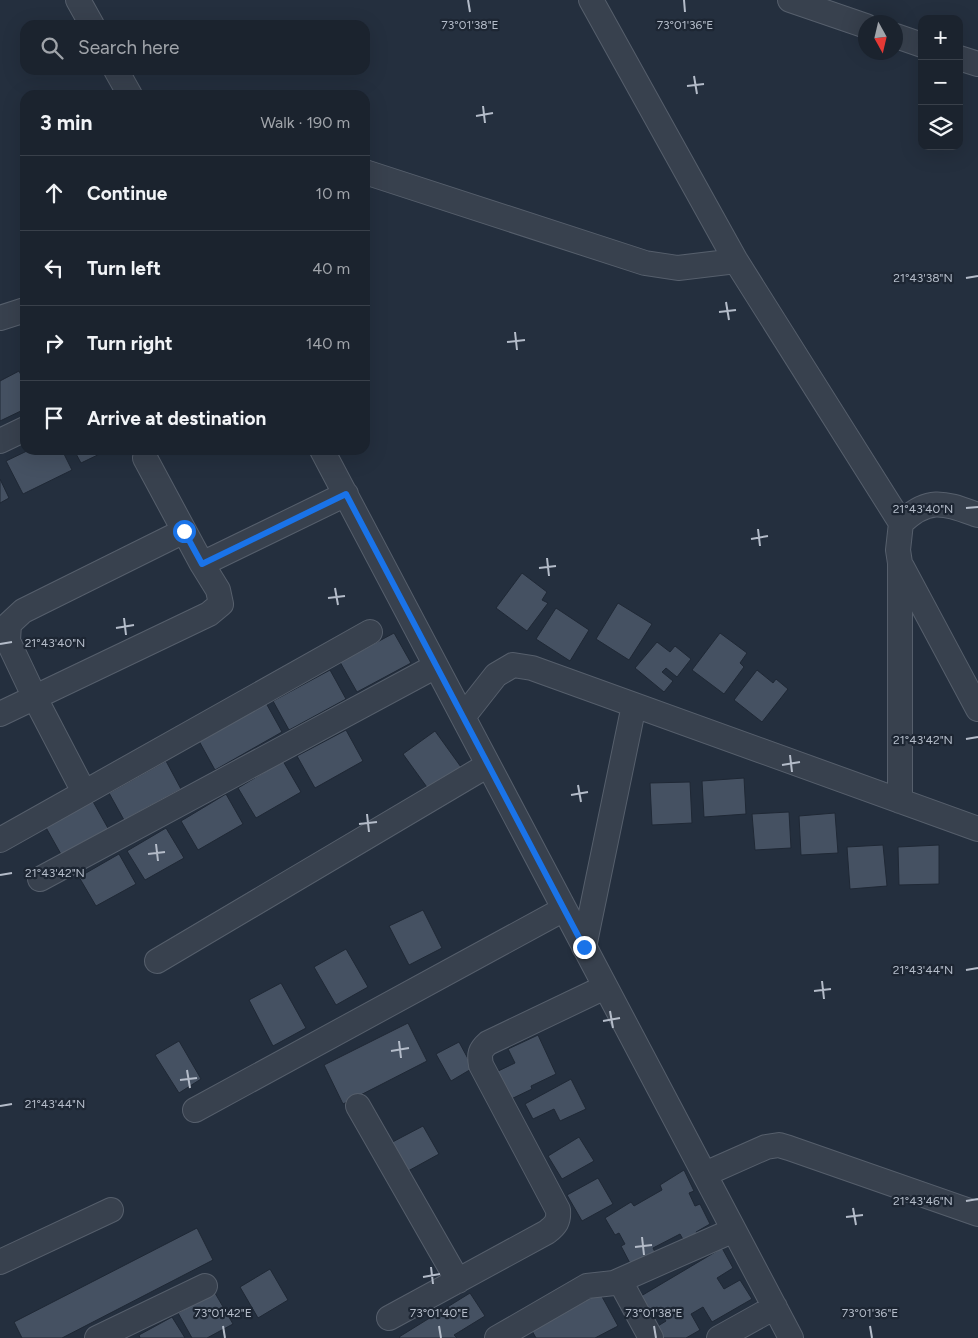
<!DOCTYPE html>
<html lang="en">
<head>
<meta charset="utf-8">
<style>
	body { margin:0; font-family:Figtree,sans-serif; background:#282f3a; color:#f1f3f6 }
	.controls { position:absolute; right:15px; top:15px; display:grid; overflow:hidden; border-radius:10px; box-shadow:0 5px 20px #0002 }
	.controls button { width:45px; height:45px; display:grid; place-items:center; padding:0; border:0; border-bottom:1px solid #39404a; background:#1b232e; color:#f1f3f6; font:25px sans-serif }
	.compass { position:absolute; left:858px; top:15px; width:45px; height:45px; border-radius:50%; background:#1b232e; box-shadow:0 5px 20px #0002; rotate:172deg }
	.stop { position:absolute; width:15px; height:15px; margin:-11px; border:4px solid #1a73e8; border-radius:50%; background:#fff }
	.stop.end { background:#1a73e8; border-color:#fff; box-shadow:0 1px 5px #0008 }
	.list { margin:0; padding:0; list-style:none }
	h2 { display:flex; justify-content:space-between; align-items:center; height:65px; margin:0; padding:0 20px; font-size:21px }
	h2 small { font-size:16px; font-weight:400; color:#a0a4aa }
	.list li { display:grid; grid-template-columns:32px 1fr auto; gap:15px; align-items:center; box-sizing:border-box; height:75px; padding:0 20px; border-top:1px solid #39404a }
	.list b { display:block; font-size:19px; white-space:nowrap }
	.list em { font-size:16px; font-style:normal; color:#a0a4aa }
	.icon { flex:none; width:28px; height:28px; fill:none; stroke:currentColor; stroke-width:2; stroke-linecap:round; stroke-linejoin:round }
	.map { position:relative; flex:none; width:978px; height:1338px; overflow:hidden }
	.search { position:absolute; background:#1b232e; box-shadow:0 5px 20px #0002; left:20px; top:20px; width:350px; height:55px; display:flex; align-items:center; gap:12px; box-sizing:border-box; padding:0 18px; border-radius:15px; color:#a0a4aa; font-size:19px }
	.panel { position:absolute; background:#1b232e; box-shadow:0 5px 20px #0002; left:20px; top:90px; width:350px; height:365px; border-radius:15px }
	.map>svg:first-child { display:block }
	.building { fill:#455162; stroke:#1f2835 }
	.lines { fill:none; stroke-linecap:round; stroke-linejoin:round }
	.minor-casing { stroke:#565f6c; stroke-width:26 }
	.minor { stroke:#38414e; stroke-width:24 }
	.route { stroke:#1a73e8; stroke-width:6 }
	.ticks { fill:none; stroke:#b4bcc9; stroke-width:2 }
	.ticks-label { font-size:12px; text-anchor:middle; fill:#b4bcc9; stroke:#1d2633; stroke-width:4.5; stroke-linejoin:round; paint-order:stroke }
</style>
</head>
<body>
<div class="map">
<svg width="978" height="1338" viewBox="0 0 978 1338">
	<rect width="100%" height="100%" fill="#242f3e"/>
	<path class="building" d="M19 371 25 383V409L0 421V381Z
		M29 450H62L72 470 23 494 6 461Z
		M74 450H108L81 463Z
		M0 479 9 498 0 503Z
		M522 573 547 592 542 600 548 603 527 631 496 608Z
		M618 603 652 624 629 660 596 639Z
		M556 608 589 630 570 661 536 639Z
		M394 633 411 663 357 692 340 662Z
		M720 633 747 653 740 663 744 667 724 694 692 670Z
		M657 642 670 652 675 646 691 659 677 677 666 668 662 672 673 681 664 692 635 668Z
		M330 670 346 699 289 730 273 701Z
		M757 670 773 683 776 679 788 689 762 722 734 700Z
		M266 703 282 732 215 770 199 741Z
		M346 730 363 761 315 788 297 756Z
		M435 731 461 767 429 790 403 754Z
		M166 761 181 789 124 820 109 793Z
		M283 761 301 792 256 818 238 788Z
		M744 778 746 814 704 817 702 781Z
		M690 782 692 823 652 825 650 783Z
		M226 794 243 824 198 850 181 821Z
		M91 798 109 830 62 856 44 824Z
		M789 812 791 848 755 850 752 814Z
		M835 813 838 853 801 855 799 816Z
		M166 828 184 858 145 880 127 851Z
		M883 845 887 886 850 889 847 847Z
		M939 845V884L899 885 898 847Z
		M119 854 136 884 96 906 79 877Z
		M423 910 442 948 409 965 389 926Z
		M346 949 368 987 336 1005 314 967Z
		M281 983 306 1028 273 1046 249 1000Z
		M408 1023 427 1061 343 1104 324 1065Z
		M538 1035 556 1074 531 1086 532 1089 507 1101 494 1073 515 1063 508 1049Z
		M179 1041 201 1079 179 1093 155 1055Z
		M459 1042 473 1068 451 1081 436 1054Z
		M571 1079 586 1109 560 1121 554 1109 533 1119 525 1104Z
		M423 1126 439 1154 399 1176 383 1147Z
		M579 1137 594 1161 562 1179 548 1156Z
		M684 1170 694 1191 689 1193 695 1206 700 1204 710 1224 696 1232 698 1236 685 1243 680 1234 653 1248 657 1256 632 1267 621 1246 625 1244 619 1233 615 1235 605 1218 631 1202 634 1206 662 1190 660 1185Z
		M598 1178 613 1204 582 1221 567 1195Z
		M197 1228 213 1260 62 1338H22L14 1322Z
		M722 1248 733 1268 717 1278 724 1289 740 1280 752 1299 712 1322 703 1307 691 1314 700 1330 686 1338H659L653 1329 666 1321 660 1311 647 1319 636 1299Z
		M270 1269 288 1300 258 1318 240 1287Z
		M215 1293 233 1324 207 1338H192L178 1313Z
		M470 1293 485 1316 454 1335 457 1338H400L399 1337Z
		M600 1293 618 1326 595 1338H536L531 1329Z
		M172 1317 185 1338H140L139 1335Z"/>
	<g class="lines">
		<g class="minor-casing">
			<path id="minor" d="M78 0 92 25
				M591 0 736 261 901 523
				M790 0 866 26
				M896 36 922 45
				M959 58 978 64
				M116 70 130 95
				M365 172 645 263 678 268 736 261
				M0 318 25 310
				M0 441 25 429
				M322 450 791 1338
				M202 564 346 494
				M902 567 978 709
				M0 714 209 614 221 604 218 590 202 564 145 458
				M463 717 496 675 513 665 532 668 978 829
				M84 792 35 698 8 641 9 624 23 611 184 531
				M900 801V563L898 550 901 523C929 496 944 503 978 515
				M0 840 370 632
				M40 879 436 666
				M584 947 634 705
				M157 961 488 765
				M358 1106 458 1281
				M195 1110 564 909
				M705 1174 766 1147 779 1145 789 1148 978 1214
				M0 1262 111 1210
				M620 1281 651 1338
				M389 1318 547 1232C556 1225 559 1221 558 1210L481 1065C479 1054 480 1050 488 1043L605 987
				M97 1338 205 1286
				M497 1338 587 1286 614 1283 734 1230
				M719 1338 775 1307"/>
		</g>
		<use href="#minor" class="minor"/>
	</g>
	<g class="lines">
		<path class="route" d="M184 531 202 564 346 494 584 947"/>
	</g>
	<path class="ticks" d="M468 0 470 12M684 0 685 12M694 76 697 94M687 86 704 84M483 106 485 123M476 116 493 113M966 278 978 276M726 302 729 320M719 312 736 310M515 332 517 350M507 342 525 340M966 508 978 507M758 529 760 546M751 539 768 536M547 558 549 576M539 568 556 566M335 588 338 605M328 598 345 596M124 618 126 635M116 628 134 625M0 644 12 642M966 739 978 737M790 755 792 772M782 765 800 762M578 785 581 802M571 795 588 792M367 814 369 832M359 824 377 822M156 844 158 861M148 854 165 852M0 875 12 873M966 970 978 968M822 981 824 999M814 991 831 989M610 1011 613 1028M603 1021 620 1018M399 1041 401 1058M391 1051 409 1048M187 1070 190 1088M180 1080 197 1078M0 1106 12 1104M966 1201 978 1199M853 1208 856 1225M846 1217 863 1215M642 1237 644 1255M635 1247 652 1245M431 1267 433 1284M423 1277 440 1274M223 1326 225 1338M439 1326 441 1338M654 1326 656 1338M870 1326 872 1338"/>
	<g class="ticks-label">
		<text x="470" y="29">73°01'38"E</text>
		<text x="685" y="29">73°01'36"E</text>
		<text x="923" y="282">21°43'38"N</text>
		<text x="923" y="513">21°43'40"N</text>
		<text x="55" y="647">21°43'40"N</text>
		<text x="923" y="744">21°43'42"N</text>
		<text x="55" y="877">21°43'42"N</text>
		<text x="923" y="974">21°43'44"N</text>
		<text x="55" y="1108">21°43'44"N</text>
		<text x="923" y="1205">21°43'46"N</text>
		<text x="223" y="1317">73°01'42"E</text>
		<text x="439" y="1317">73°01'40"E</text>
		<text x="654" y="1317">73°01'38"E</text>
		<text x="870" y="1317">73°01'36"E</text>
	</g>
</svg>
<div class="controls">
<button>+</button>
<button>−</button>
<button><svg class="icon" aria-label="layers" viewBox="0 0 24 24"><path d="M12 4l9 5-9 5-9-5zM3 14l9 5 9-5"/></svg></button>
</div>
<svg class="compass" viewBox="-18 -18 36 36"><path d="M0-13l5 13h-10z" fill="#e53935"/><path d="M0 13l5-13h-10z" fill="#a0a4aa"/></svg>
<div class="stop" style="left:184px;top:531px"></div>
<div class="stop end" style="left:584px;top:947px"></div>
<div class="search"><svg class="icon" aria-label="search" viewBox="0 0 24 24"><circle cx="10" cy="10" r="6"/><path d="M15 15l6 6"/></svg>Search here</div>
<section class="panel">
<h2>3 min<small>Walk · 190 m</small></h2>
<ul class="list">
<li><svg class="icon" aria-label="ahead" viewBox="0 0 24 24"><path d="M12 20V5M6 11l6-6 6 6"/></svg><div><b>Continue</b></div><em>10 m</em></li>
<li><svg class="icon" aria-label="left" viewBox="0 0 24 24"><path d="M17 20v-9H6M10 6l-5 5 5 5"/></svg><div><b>Turn left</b></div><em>40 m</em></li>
<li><svg class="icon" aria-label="right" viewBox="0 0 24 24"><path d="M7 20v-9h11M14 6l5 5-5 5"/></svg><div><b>Turn right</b></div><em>140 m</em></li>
<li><svg class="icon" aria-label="arrive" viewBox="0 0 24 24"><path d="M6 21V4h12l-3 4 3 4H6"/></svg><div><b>Arrive at destination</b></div></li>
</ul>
</section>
</div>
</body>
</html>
